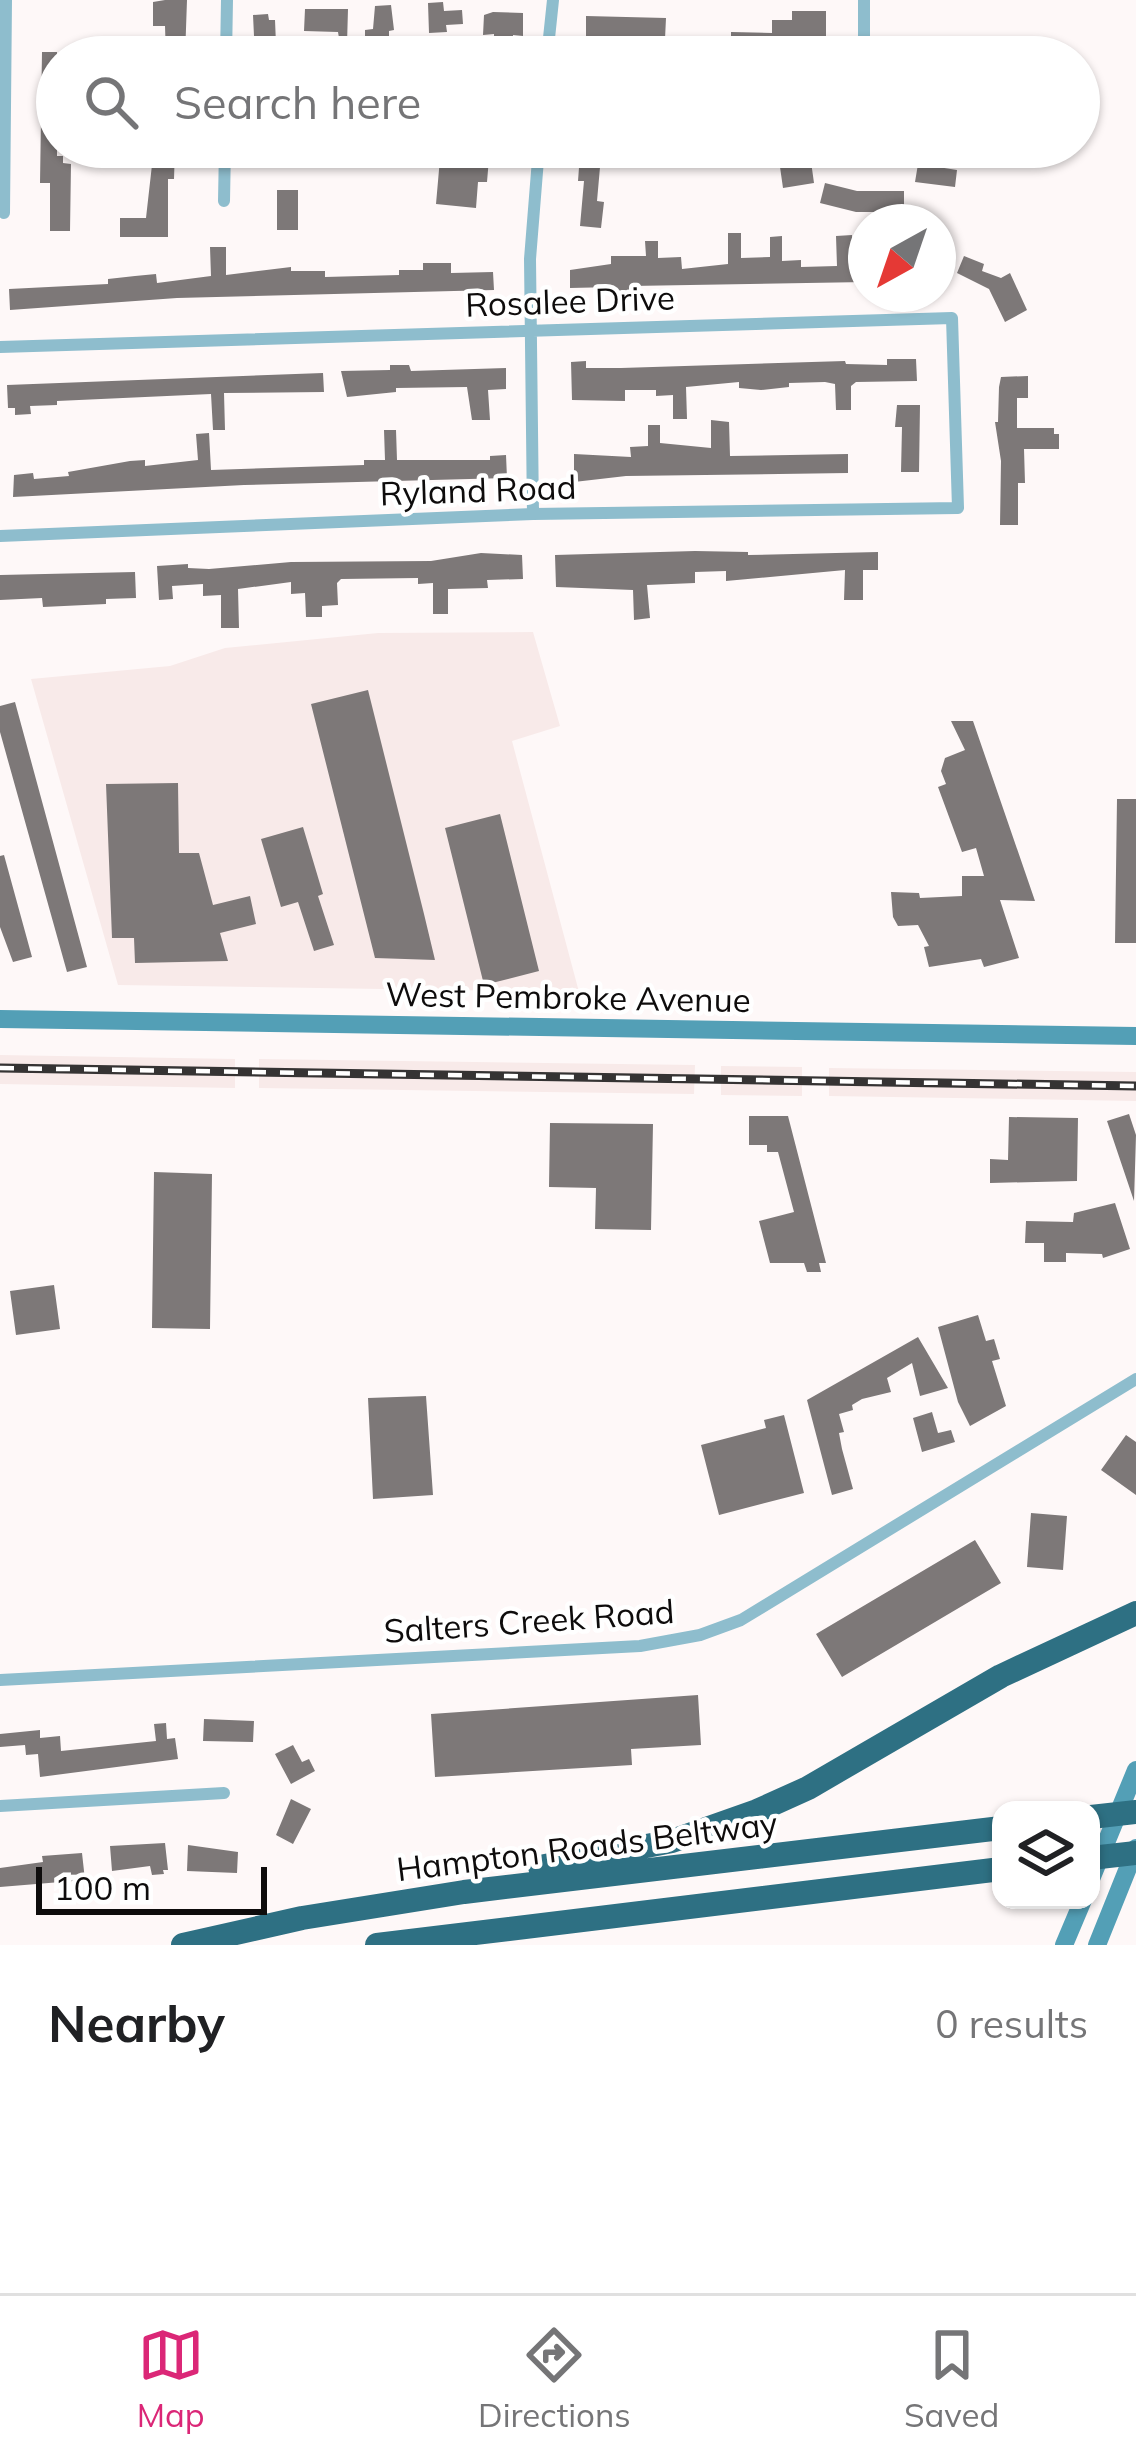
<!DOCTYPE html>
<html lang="en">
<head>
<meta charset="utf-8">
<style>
	body { margin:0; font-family:Mulish,sans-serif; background:#f6f6f6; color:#202124 }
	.controls { position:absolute; right:36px; bottom:36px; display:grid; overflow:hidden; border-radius:24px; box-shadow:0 3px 9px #0004 }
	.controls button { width:108px; height:108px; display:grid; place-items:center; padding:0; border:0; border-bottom:3px solid #e0e0e0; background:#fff; color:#202124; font:60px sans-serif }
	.compass { position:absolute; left:848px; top:204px; width:108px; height:108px; border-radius:50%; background:#fff; box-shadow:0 3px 9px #0004; rotate:220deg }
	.scale { position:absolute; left:36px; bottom:30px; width:231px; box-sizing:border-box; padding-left:12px; border:6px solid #0e0c0c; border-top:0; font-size:33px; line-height:42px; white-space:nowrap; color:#0e0c0c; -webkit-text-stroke:9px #fff; paint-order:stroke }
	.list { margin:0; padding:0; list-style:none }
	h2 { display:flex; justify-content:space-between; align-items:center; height:156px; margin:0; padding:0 48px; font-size:51px }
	h2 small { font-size:39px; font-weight:400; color:#757577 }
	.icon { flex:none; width:66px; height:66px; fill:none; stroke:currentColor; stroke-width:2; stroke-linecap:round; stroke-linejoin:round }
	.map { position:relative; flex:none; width:1136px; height:1945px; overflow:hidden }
	.search { position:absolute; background:#fff; box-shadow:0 3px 9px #0004; left:36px; right:36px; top:36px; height:132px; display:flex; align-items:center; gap:30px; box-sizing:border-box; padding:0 42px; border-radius:66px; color:#757577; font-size:45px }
	.sheet { height:348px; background:#fff }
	nav { display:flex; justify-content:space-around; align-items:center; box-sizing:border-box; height:168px; border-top:3px solid #e0e0e0; background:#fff; font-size:33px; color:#757577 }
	nav a { display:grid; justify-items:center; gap:6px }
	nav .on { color:#db2777 }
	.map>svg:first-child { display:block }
	.built { fill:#f8eae9 }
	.building { fill:#7d7878 }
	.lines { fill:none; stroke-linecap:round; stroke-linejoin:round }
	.street { stroke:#8ebdcd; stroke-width:12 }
	.secondary { stroke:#539fb6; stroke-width:18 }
	.highway { stroke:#2e7083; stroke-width:24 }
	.rail-casing { stroke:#353333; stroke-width:9 }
	.rail { stroke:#fff; stroke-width:4.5; stroke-dasharray:14; stroke-linecap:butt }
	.labels { text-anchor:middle; stroke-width:9; stroke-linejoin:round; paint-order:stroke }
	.street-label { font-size:33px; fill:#0e0c0c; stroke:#fff }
</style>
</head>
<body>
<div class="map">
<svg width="1136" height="1945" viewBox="0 0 1136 1945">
	<rect width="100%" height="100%" fill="#fef8f8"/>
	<path class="built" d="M533 632 560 726 512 741 579 992 118 985 31 679 170 666 225 648 378 633Z
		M0 1055 235 1059V1088L0 1084Z
		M259 1059 695 1065 694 1094 259 1088Z
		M721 1066 802 1067V1096L721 1095Z
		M829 1068 1136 1072V1101L829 1096Z"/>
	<path class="building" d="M165 0H187L185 57H166L165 26H153V2Z
		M443 2 444 11 462 10 463 24 446 25 447 32 429 33 428 3Z
		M391 5 394 30 389 31V36H379V45H365V30L373 29 375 6Z
		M305 9H348L347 44H340L338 32 304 31Z
		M792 11H826V46L731 52V32L772 33V20H792Z
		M493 12 523 13V36L513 35V41H494V34L483 35 484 15Z
		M268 14 269 20H275L276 44H260V55L247 56 246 36H254L253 15Z
		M586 16 666 18 665 39 586 38Z
		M42 52H57V156H63V163L71 164 70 231H50V183H40Z
		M154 147 175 148 174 179H168V237H120V218H146Z
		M441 147H518L517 161 489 158 487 182H478L476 208 436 204Z
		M809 147 814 183 783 188 780 167 789 166 787 149Z
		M913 147H941L938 167 957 170 955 187 915 182 918 164 910 163Z
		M580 154 601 156 597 201 604 202 601 228 580 226 584 181H578Z
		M825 183 857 191H904V212H856L820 203Z
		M277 190H298V230H277Z
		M728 233H741V258L770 257V237L782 236V261L801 260V267L837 266 836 236 852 235V264L866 263V282L631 286V291L614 292V287L570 288V270L611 264V256H646L645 241H658V258L681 257 682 269 728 264Z
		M210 247H226V275L291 267V271H325V277L399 275V270H423V263H451V273L493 272 494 290 177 298 10 310 9 289 108 284V279L135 276 156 274 157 283 211 276Z
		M964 256 984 264 982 271 1001 278 1010 273 1027 310 1005 322 989 289 957 273Z
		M887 359H916L917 381 856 382 851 386V410H836L835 384 825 382 789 383V387L761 390 739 388V382L686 387 687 419H673V395L656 396V390H625V401L572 400 571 362 586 361V368H621L845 361 846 364 887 365Z
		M390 365H409L411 371 506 368V389L488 390 490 420H472L467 387 396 388V392L347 397 341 371 390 370Z
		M323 373 324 392 224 393 225 430H213L211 394 57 401V405L30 406 31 414 15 415V408H8L7 385Z
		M1028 376V398H1017V428H1054V434H1059V449H1024L1025 483H1018V525H1000L1001 461 995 422H998L999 387 1001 377Z
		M897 405H920L919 472H901L902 427H895Z
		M711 420 729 422 730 456 848 454V473L626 476 574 482V454L631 457 630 447 648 446V425H660V443L711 448Z
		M384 430H396L397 460H490V456L506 455 507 478 244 485 13 497 14 475 33 473 34 479 69 476 68 472 130 461 145 460V466L198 460 196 434 209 433 211 470 364 465V460H385Z
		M695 551 748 552V555L878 552V570H863V600H844L845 570 726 581V571L695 572V583L647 585 650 618 634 620 633 590 556 587 555 555Z
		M481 553 522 555 523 579 487 580 488 588 448 589V614H433V583L418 584V578L341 579 337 583 338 605 322 606V617H306L305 593 291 594V582L238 589 239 628H221V595L203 596V584L172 586 173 599 159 600 157 566 188 564V568L209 569 291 562 431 561Z
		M135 572 136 598 106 599V604L43 607 42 598 0 600V575Z
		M368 690 424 914 435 960 375 958 311 704Z
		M15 702 87 967 67 972 0 732V706Z
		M951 721H973L1035 901 1000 900 1019 958 984 967 981 959 929 967 924 947 929 946 918 925 898 926 893 917 891 892 919 893 920 898 962 896V876H984L976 848 962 852 938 787 946 784 941 771 945 758 965 750Z
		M178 783 179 853H199L213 905 250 896 256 924 220 933 228 961 135 963 134 938H112L106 784Z
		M1117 799H1136V943H1115Z
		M500 814 539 971 484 985 445 828Z
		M303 827 323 894 318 896 334 945 314 951 298 902 281 907 261 839Z
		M4 855 32 957 13 962 0 927V856Z
		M1129 1114 1136 1135 1134 1201 1107 1121Z
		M749 1116H788L826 1263H819L821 1272H807L804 1263H770L759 1221 794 1212 778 1152H767V1145H749Z
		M1009 1117 1078 1118 1077 1181 990 1183V1159L1008 1160Z
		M550 1123 653 1124 651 1230 595 1229 596 1188 549 1187Z
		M154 1172 212 1174 210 1329 152 1328Z
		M1115 1203 1130 1249 1103 1258 1102 1254 1066 1253V1262H1044V1243H1025L1026 1221 1073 1222 1074 1213Z
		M54 1285 60 1329 16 1335 10 1291Z
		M978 1315 986 1341 994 1339 1000 1359 992 1361 1006 1406 970 1426 958 1402 938 1327Z
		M918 1337 948 1388 920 1396 912 1363 887 1378 891 1392 862 1399 852 1405 853 1410 839 1414 844 1432 839 1433 842 1449 853 1489 832 1495 807 1400Z
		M426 1396 433 1495 373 1499 368 1398Z
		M932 1412 938 1433 951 1430 955 1442 922 1452 913 1418Z
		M784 1415 804 1493 719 1515 701 1445 766 1428 764 1420Z
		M1126 1435 1136 1442V1495L1101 1470Z
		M1031 1513 1067 1516 1063 1570 1027 1567Z
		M975 1540 1001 1583 842 1677 816 1634Z
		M698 1695 701 1745 631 1749 632 1765 435 1777 431 1714Z
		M204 1719 254 1721 253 1742 203 1741Z
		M166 1723 167 1739 175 1738 178 1759 40 1777 38 1754 26 1755 25 1745 0 1747V1734L40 1730V1738L60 1736 61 1751 156 1741 154 1724Z
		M293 1745 302 1762 309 1759 315 1771 291 1784 275 1754Z
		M291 1799 311 1809 293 1844 276 1835Z
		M165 1843 168 1870H163L164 1874 152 1875 150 1866 112 1871 110 1846Z
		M188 1845 238 1852 237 1873 187 1871Z
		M82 1853 85 1880 0 1887V1868L43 1862 42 1856Z"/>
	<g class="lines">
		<path class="street" d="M226 57 227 0
			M547 57 553 0
			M864 57V0
			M224 201 225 147
			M4 213 6 0
			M0 347 952 318 958 508 533 514 0 536
			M533 514 530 259 539 147
			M0 1680 640 1646 700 1635 741 1620 1136 1379
			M0 1806 224 1793"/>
		<path class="secondary" d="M0 1019 1136 1036
			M1091 1879 1136 1770
			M1064 1945 1083 1900
			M1097 1945 1136 1848"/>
		<path class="highway" d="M1091 1817 1136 1812
			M1091 1858 1136 1853
			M540 1867 672 1841 757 1811 808 1788 1001 1676 1136 1613
			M183 1945 302 1918 464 1892 1001 1828
			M377 1945 1001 1869"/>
		<g class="rail-casing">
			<path id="rail" d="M0 1068 1136 1086"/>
		</g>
		<use href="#rail" class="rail"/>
	</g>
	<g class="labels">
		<g class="street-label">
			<text transform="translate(570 301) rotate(-2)" y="12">Rosalee Drive</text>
			<text transform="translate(478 490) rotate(-2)" y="12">Ryland Road</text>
			<text transform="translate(568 997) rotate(1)" y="12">West Pembroke Avenue</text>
			<text transform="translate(529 1621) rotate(-4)" y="12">Salters Creek Road</text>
			<text transform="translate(587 1846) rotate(-7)" y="12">Hampton Roads Beltway</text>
		</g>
	</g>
</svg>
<div class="controls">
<button><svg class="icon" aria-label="layers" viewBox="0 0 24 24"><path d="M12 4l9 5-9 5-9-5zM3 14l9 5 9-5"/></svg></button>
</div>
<svg class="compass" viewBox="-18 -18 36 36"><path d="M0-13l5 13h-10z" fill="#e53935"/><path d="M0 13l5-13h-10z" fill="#757577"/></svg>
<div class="scale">100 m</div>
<div class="search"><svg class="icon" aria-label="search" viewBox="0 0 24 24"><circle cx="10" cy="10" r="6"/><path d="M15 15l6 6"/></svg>Search here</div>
</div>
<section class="sheet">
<h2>Nearby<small>0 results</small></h2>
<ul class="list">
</ul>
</section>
<nav>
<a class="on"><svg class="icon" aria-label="map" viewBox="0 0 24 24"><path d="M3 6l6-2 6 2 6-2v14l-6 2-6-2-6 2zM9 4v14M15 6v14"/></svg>Map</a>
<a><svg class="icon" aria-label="directions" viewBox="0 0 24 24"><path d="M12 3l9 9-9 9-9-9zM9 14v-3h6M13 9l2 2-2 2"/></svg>Directions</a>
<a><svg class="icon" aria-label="saved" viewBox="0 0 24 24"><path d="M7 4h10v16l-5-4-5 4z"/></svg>Saved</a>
</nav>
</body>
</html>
